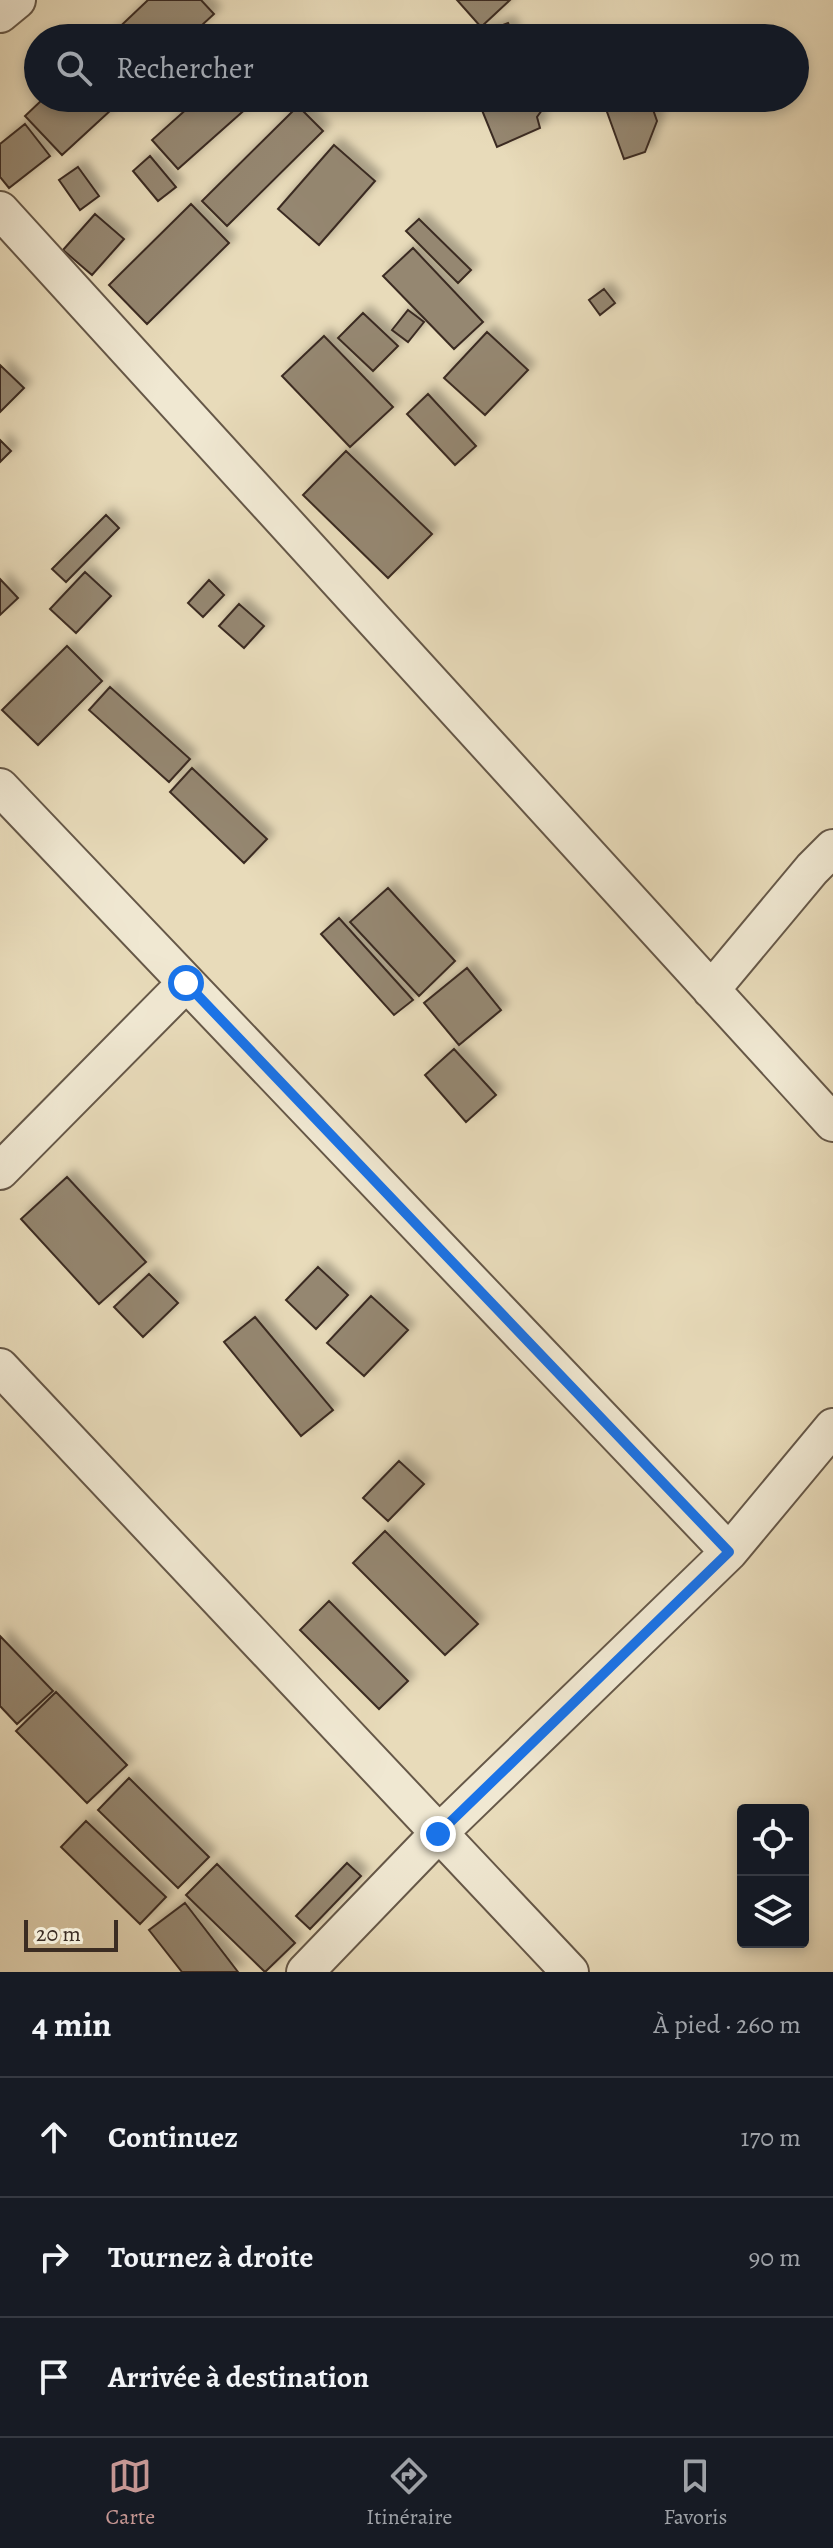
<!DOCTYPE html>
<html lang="fr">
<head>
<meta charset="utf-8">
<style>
	body { margin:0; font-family:Alegreya,serif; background:#20242c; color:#f1f3f6 }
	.controls { position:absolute; right:24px; bottom:24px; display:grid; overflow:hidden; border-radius:8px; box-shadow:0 4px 12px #0003 }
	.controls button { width:72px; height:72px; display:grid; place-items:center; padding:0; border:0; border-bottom:2px solid #363941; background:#171b24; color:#f1f3f6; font:40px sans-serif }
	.scale { position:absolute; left:24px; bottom:20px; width:94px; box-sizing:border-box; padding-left:8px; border:4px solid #3b2c22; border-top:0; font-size:22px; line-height:28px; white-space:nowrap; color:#3b2c22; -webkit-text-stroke:6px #f0e8d2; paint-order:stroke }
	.stop { position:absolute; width:24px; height:24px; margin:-18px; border:6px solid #1a73e8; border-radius:50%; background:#fff }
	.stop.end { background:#1a73e8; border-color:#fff; box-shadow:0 2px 8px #0008 }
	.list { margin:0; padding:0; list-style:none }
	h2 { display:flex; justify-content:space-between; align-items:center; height:104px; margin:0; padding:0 32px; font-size:34px }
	h2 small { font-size:26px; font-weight:400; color:#9ea1a6 }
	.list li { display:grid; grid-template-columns:52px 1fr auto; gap:24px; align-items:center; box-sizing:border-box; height:120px; padding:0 32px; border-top:2px solid #363941 }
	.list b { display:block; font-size:30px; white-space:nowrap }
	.list em { font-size:26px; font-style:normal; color:#9ea1a6 }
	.icon { flex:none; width:44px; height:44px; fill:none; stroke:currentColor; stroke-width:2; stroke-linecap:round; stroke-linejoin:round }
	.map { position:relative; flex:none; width:833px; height:1972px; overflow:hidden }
	.search { position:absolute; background:#171b24; box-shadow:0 4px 12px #0003; left:24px; right:24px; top:24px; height:88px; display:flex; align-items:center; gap:20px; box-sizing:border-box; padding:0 28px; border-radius:44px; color:#9ea1a6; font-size:30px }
	.sheet { height:464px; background:#171b24 }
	nav { display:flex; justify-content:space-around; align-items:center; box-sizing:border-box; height:112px; border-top:2px solid #363941; background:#171b24; font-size:22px; color:#9ea1a6 }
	nav a { display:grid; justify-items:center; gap:4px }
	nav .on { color:#c59692 }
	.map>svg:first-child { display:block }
	.building { fill:#958771; stroke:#3b2c22; stroke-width:2; filter:url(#shadow) }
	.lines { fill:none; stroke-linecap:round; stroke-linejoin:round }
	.street-casing { stroke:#665848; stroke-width:40 }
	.street { stroke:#f0e8d2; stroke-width:36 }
	.route { stroke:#1a73e8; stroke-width:10 }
</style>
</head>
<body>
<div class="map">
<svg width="833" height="1972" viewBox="0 0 833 1972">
	<defs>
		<filter id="shadow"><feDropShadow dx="7" dy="-7" stdDeviation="4" flood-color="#0004"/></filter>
	</defs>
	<rect width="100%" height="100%" fill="#e8dbba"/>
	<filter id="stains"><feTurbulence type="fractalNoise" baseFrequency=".0025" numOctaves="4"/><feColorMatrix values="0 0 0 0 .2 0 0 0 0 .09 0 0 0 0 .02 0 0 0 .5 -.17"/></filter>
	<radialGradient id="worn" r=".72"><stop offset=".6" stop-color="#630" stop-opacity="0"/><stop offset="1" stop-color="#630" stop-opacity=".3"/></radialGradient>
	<path class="building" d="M148 0H201L214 14 188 38H108Z
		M457 0H510L481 27Z
		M508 23 515 38H469Z
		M44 98H124L62 155 25 116Z
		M199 98H258L178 169 152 140Z
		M477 98H541L545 106 537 117 540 128 497 147Z
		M602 98H632L634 103 649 98 657 121 645 152 624 159Z
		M298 106 323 131 227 226 202 201Z
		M25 124 50 156 9 188 0 177V144Z
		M334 145 375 181 319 245 278 209Z
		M150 156 176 187 158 201 133 171Z
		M78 167 99 196 80 210 59 180Z
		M191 204 229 243 147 324 109 285Z
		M95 214 124 239 92 275 63 250Z
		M419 219 471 270 458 283 406 231Z
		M413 248 483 322 454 349 383 276Z
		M604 289 615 303 600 315 589 300Z
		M408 310 424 322 408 342 392 330Z
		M363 313 398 346 373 371 338 338Z
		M487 332 528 370 485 415 444 378Z
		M324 336 393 407 350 447 282 376Z
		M0 365 24 388 0 412Z
		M428 394 476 446 455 465 407 414Z
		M0 440 11 451 0 462Z
		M346 451 432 534 388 578 303 495Z
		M106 515 119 528 66 582 52 569Z
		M85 572 111 596 76 633 50 609Z
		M0 579 18 598 0 615Z
		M209 580 224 595 203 617 188 603Z
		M239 604 264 626 244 648 219 626Z
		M67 646 102 681 38 745 2 710Z
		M110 687 190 759 169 782 89 710Z
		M192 768 267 839 244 863 170 792Z
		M388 888 455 961 419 996 350 922Z
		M339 918 413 1000 394 1015 321 934Z
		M467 968 501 1010 459 1045 424 1003Z
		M454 1049 496 1095 466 1122 425 1075Z
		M67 1177 146 1262 99 1304 21 1219Z
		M318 1267 348 1295 316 1329 286 1300Z
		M149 1274 178 1303 143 1337 114 1307Z
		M371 1296 408 1330 364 1376 327 1343Z
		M255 1317 333 1410 301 1436 224 1342Z
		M399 1461 424 1484 388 1521 363 1498Z
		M385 1531 478 1624 445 1655 353 1563Z
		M329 1601 408 1681 379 1709 300 1630Z
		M0 1636 53 1691 17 1724 0 1706Z
		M56 1692 127 1765 87 1803 16 1731Z
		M129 1778 209 1857 178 1888 98 1810Z
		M86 1821 166 1897 140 1924 61 1847Z
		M347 1863 361 1876 310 1929 296 1916Z
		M217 1864 295 1943 265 1972 186 1895Z
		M185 1903 238 1972H182L149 1930Z"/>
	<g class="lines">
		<g class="street-casing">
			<path id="street" d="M0 14 17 0
				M0 210 833 1123
				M0 787 729 1552
				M711 990 812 869 833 848
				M0 1171 186 983
				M0 1367 570 1972
				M305 1972 438 1834 729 1552 833 1427"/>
		</g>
		<use href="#street" class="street"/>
	</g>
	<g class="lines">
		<path class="route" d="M186 983 729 1552 438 1834"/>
	</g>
	<rect width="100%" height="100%" filter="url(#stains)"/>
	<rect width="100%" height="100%" fill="url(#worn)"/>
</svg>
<div class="controls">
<button><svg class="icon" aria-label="locate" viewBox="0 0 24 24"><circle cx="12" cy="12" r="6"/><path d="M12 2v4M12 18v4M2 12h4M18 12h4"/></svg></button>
<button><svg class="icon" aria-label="layers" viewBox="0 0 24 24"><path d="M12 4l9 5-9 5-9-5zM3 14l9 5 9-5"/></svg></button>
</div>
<div class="scale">20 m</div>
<div class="stop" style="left:186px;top:983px"></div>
<div class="stop end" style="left:438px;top:1834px"></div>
<div class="search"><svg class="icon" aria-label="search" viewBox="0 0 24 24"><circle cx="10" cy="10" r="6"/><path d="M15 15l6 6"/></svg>Rechercher</div>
</div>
<section class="sheet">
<h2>4 min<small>À pied · 260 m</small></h2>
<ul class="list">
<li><svg class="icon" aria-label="ahead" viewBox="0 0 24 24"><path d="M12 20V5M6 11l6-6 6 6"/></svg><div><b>Continuez</b></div><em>170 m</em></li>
<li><svg class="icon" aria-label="right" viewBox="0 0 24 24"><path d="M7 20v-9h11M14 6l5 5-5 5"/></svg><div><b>Tournez à droite</b></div><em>90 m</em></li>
<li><svg class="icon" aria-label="arrive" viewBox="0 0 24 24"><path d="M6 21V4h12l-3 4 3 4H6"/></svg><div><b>Arrivée à destination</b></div></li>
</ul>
</section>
<nav>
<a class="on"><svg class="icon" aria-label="map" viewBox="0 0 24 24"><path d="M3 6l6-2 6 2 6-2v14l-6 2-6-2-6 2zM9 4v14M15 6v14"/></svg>Carte</a>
<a><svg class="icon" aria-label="directions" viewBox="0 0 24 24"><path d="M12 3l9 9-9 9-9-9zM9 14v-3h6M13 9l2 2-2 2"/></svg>Itinéraire</a>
<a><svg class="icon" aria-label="saved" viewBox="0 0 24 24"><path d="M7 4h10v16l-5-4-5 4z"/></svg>Favoris</a>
</nav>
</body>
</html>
